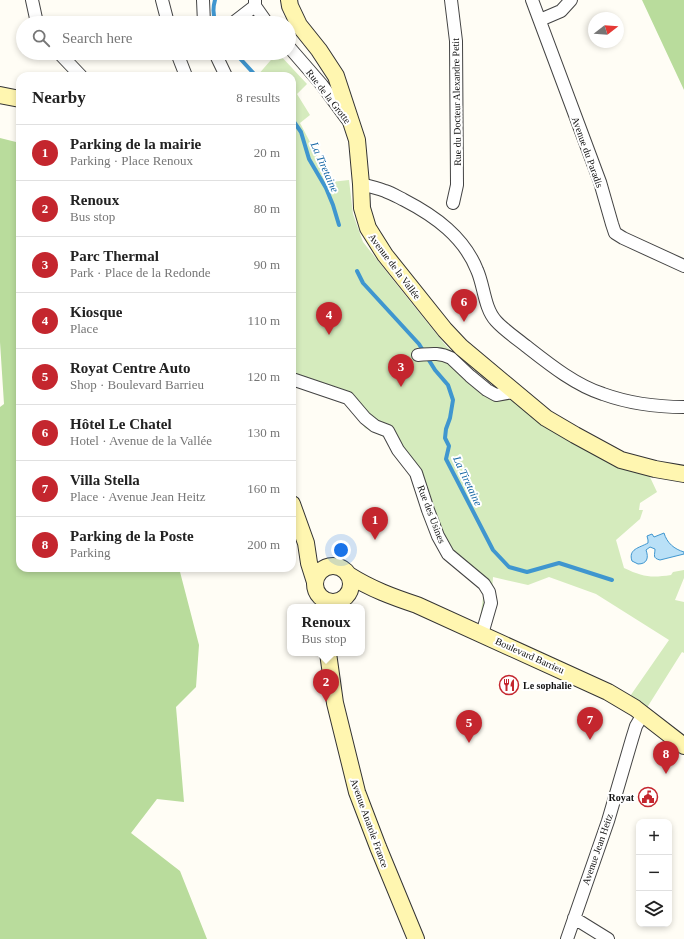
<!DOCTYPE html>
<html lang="en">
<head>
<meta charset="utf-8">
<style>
	body { margin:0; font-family:Georgia,serif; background:#f6f6f6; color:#222 }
	.controls { position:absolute; right:12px; bottom:12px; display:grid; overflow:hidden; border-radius:8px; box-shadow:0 2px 6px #0003 }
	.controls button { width:36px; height:36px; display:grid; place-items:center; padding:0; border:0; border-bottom:1px solid #e0e0e0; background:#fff; color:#222; font:20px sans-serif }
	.compass { position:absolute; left:588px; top:12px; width:36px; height:36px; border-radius:50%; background:#fff; box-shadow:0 2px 6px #0003; rotate:73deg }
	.you { position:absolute; left:341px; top:550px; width:14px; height:14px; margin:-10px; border:3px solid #fff; border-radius:50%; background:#1a73e8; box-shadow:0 0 0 6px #1a73e833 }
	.badge { display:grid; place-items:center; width:26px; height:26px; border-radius:50%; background:#c4262e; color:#fff; font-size:13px; font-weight:700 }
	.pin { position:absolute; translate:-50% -33px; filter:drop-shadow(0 1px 2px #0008) }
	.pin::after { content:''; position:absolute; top:21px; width:14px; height:12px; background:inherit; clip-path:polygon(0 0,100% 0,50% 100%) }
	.popup { position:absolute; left:287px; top:604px; width:78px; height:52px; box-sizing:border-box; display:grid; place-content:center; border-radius:8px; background:#fff; filter:drop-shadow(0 1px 3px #0005); font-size:13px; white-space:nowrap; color:#767676 }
	.popup b { font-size:15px; color:#222 }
	.popup::after { content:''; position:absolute; left:50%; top:100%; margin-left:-8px; border:8px solid transparent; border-top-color:#fff }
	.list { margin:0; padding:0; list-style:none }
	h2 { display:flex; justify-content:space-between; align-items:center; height:52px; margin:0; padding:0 16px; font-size:17px }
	h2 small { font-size:13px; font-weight:400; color:#767676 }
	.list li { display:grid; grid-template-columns:26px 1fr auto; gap:12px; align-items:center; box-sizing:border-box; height:56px; padding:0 16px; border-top:1px solid #e0e0e0 }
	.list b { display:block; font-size:15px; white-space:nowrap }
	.list p { margin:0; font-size:13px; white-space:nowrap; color:#767676 }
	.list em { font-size:13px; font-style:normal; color:#767676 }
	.icon { flex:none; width:22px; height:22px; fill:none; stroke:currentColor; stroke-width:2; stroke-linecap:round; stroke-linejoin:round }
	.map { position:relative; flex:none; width:684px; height:939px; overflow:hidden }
	.search { position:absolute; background:#fff; box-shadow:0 2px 6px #0003; left:16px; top:16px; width:280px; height:44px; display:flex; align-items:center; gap:10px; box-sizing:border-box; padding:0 14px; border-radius:22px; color:#767676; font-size:15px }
	.panel { position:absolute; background:#fff; box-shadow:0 2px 6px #0003; left:16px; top:72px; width:280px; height:500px; border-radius:12px }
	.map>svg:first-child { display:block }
	.green { fill:#d5ebbd }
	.forest { fill:#b9dc9c }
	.water { fill:#b9e0f7; stroke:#3f96cf }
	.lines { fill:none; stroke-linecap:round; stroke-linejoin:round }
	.stream { stroke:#3f96cf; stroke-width:4 }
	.street-casing { stroke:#444; stroke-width:14 }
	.secondary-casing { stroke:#333; stroke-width:18 }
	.street { stroke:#fff; stroke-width:12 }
	.secondary { stroke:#fff6b0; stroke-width:16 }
	.labels { text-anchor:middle; stroke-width:4; stroke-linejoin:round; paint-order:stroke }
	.street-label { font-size:10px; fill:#111; stroke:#fff }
	.poi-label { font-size:10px; font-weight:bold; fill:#111; stroke:#fff; text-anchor:start }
	.water-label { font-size:11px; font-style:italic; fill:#1768a6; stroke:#fff }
</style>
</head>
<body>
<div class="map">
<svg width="684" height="939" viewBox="0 0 684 939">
	<rect width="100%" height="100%" fill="#fffdf5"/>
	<path class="green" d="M277 53H278L307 84 297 94 310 115 300 123 331 182 349 180 353 214 363 242 405 295 447 347 500 393 586 446 649 475 657 492 640 503 639 510H643L640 519 616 540 624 568C643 577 651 578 671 575L673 572 684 570V578L675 600 684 602V653L682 652 643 714 626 702 669 640 596 594 549 577 528 585 493 577 489 637 478 632 484 591 442 553 423 516 411 475 384 437 365 428 345 400 292 381V300L294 289 292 275V76H257Z"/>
	<path class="forest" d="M642 0H684V90Z
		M0 138 20 143V568H179L199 645 196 687 176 707 184 802 157 799 131 833 180 871 207 939H0V407L4 404 0 342Z"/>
	<path class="water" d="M664 533C667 543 674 549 684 552V554L660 560C652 558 655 555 655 549L650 547 646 550C649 558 647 564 638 564L632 561C628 549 639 548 648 543V540L647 536 652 534 654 537Z"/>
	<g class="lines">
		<path class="stream" d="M215 0C213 7 213 16 216 23
			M235 53 256 76
			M292 119 301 132 309 159 326 188 333 205 339 225
			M357 271 363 283 419 344 435 370 448 385 453 400 450 418 446 429 445 438 449 446 446 459 493 550 509 567 527 572 559 563 612 580"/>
		<g class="street-casing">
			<path id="street" d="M32 0 37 23
				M162 0 168 23
				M203 0 204 23
				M255 0V6L267 23
				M451 0 456 41 457 185 453 203
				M532 0 600 182 612 224 615 233 623 238 684 266
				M540 20 561 11 571 0
				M233 23 255 6
				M289 47 322 85 347 119
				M59 53 81 76
				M177 53 186 76
				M215 53 226 76
				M361 184C369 186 377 188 385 191 391 193 398 197 404 200 435 216 464 237 477 270 484 285 484 308 496 321 504 330 516 338 526 346 549 364 575 385 603 394 628 403 657 407 684 407
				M418 355C430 354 439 352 451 358L470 376 487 390 496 395 513 392
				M292 379 348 398 365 418 375 426 388 431 398 450 416 473 428 510 438 536 448 554 484 584 489 592 491 603 482 634
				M574 918 608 939
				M567 939 608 821 632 739 636 726 643 714"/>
		</g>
		<g class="secondary-casing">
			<path id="secondary" d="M289 0 290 6 299 25 319 50 336 76 357 140 361 184 362 208 368 228 385 255 445 330 461 347 546 418 575 435 621 460 655 469 684 474
				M0 95 20 99
				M292 504 306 543 309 563 315 582
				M315 584a18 18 0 1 1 36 0a18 18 0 1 1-36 0Z
				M349 575C371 589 393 597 417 605L608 692 635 708 684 746
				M328 653 335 703 357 792 378 847 416 939"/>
		</g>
		<use href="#street" class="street"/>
		<use href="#secondary" class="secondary"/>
	</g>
	<defs>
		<g id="restaurant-ring" transform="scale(1)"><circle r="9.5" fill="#fff" stroke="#c4262e" stroke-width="1.5"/><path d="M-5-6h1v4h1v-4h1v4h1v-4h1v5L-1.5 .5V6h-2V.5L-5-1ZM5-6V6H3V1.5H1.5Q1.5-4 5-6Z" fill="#c4262e"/></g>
		<g id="civic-ring" transform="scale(1)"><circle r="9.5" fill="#fff" stroke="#c4262e" stroke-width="1.5"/><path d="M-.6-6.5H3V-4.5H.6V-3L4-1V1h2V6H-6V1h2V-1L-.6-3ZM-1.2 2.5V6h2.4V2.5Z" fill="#c4262e"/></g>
	</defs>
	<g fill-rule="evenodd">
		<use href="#restaurant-ring" x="509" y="685"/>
		<use href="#civic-ring" x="648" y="797"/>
	</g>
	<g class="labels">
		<g class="street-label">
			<text transform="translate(329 96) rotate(52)" y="4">Rue de la Grotte</text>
			<text transform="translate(456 102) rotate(-91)" y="4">Rue du Docteur Alexandre Petit</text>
			<text transform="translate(588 152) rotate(70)" y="4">Avenue du Paradis</text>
			<text transform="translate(395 266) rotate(53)" y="4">Avenue de la Vallée</text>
			<text transform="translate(432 514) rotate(69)" y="4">Rue des Usines</text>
			<text transform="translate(530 655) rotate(24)" y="4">Boulevard Barrieu</text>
			<text transform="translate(370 823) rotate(70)" y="4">Avenue Anatole France</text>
			<text transform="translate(597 849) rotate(-71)" y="4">Avenue Jean Heitz</text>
		</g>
		<g class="poi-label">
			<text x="523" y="689">Le sophalie</text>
			<text x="634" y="801" text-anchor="end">Royat</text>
		</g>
		<g class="water-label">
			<text transform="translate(325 167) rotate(66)" y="4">La Tiretaine</text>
			<text transform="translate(468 481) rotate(65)" y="4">La Tiretaine</text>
		</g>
	</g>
</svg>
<div class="controls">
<button>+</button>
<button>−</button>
<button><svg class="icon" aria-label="layers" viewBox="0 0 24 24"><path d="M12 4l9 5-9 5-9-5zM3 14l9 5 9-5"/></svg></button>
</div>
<svg class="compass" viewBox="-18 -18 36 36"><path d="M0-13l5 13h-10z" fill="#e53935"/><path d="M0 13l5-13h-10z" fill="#767676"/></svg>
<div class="you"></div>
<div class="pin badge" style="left:375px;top:540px">1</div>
<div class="pin badge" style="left:326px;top:702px">2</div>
<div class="popup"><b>Renoux</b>Bus stop</div>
<div class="pin badge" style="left:401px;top:387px">3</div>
<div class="pin badge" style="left:329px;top:335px">4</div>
<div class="pin badge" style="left:469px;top:743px">5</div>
<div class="pin badge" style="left:464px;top:322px">6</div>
<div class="pin badge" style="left:590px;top:740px">7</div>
<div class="pin badge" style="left:666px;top:774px">8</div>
<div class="search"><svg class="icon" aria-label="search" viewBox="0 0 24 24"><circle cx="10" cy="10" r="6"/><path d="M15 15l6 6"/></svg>Search here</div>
<section class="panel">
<h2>Nearby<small>8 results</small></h2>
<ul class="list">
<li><span class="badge">1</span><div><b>Parking de la mairie</b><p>Parking · Place Renoux</p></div><em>20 m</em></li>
<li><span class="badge">2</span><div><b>Renoux</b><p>Bus stop</p></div><em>80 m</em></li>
<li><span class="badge">3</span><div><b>Parc Thermal</b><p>Park · Place de la Redonde</p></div><em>90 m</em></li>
<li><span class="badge">4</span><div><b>Kiosque</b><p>Place</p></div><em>110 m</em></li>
<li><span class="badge">5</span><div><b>Royat Centre Auto</b><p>Shop · Boulevard Barrieu</p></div><em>120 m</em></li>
<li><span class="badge">6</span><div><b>Hôtel Le Chatel</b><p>Hotel · Avenue de la Vallée</p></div><em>130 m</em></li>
<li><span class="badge">7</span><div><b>Villa Stella</b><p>Place · Avenue Jean Heitz</p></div><em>160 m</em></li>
<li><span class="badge">8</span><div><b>Parking de la Poste</b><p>Parking</p></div><em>200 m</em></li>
</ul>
</section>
</div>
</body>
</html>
